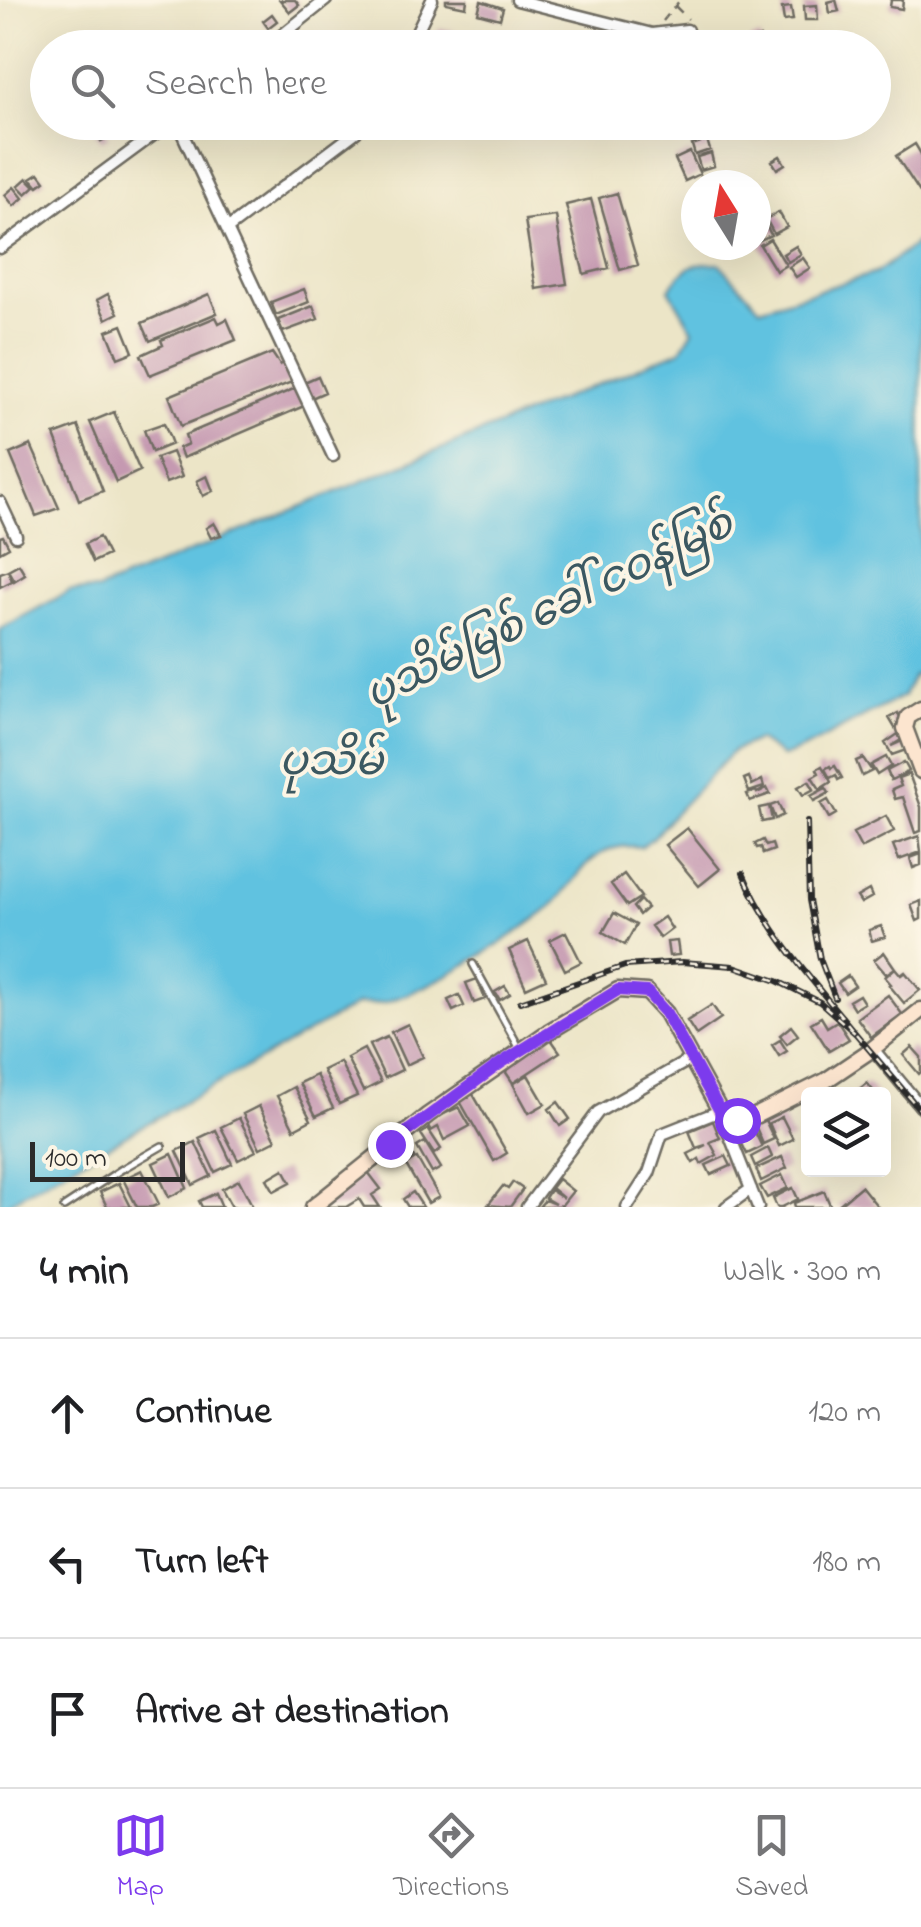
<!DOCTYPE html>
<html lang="en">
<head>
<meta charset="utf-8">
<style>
	body { margin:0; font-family:"Indie Flower","Noto Sans Myanmar",sans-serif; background:#f6f6f6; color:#202124 }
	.controls { position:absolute; right:30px; bottom:30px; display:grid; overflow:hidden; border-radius:10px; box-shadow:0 10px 40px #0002 }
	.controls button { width:90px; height:90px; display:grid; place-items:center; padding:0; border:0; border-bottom:2px solid #e0e0e0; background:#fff; color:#202124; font:50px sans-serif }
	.compass { position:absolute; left:681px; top:170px; width:90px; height:90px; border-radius:50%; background:#fff; box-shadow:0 10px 40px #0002; rotate:349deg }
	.scale { position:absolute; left:30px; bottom:25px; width:155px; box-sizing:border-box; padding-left:10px; border:5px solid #2b2b2b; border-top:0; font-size:28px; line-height:35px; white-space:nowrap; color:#2b2b2b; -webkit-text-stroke:8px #fcf5e5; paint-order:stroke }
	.stop { position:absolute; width:30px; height:30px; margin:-22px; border:8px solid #7c3aed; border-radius:50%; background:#fff }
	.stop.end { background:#7c3aed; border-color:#fff; box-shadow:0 2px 10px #0008 }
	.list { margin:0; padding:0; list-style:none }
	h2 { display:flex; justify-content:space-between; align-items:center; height:130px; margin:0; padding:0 40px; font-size:42px }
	h2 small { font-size:32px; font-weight:400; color:#757577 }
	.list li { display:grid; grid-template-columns:65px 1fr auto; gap:30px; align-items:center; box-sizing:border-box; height:150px; padding:0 40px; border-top:2px solid #e0e0e0 }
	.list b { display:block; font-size:38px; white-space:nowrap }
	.list em { font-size:32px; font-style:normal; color:#757577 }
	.icon { flex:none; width:55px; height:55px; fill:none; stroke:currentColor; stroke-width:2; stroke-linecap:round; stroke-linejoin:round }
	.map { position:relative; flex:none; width:921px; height:1207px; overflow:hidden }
	.search { position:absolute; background:#fff; box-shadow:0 10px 40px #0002; left:30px; right:30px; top:30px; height:110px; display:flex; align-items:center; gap:25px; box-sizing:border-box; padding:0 35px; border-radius:55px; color:#757577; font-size:38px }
	.sheet { height:580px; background:#fff }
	nav { display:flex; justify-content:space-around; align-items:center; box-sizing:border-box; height:140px; border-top:2px solid #e0e0e0; background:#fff; font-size:28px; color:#757577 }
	nav a { display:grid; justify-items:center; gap:5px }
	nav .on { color:#7c3aed }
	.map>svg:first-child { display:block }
	.water { fill:#61c2e0; stroke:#467686; stroke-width:2.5 }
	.building { fill:#c599b1 }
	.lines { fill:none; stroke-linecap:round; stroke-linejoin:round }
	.lane-casing { stroke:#6f6c62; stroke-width:10 }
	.street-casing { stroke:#6f6c62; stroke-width:15 }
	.secondary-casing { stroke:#6f6c62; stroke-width:19 }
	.path { stroke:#6f6c62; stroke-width:2.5; stroke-dasharray:8 8; stroke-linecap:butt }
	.lane { stroke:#fff; stroke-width:5 }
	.street { stroke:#fff; stroke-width:10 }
	.secondary { stroke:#fce5cf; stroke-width:14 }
	.rail-casing { stroke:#2b2b2b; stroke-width:6 }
	.rail { stroke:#fcf5e5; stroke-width:2.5; stroke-dasharray:8; stroke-linecap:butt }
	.route { stroke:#7c3aed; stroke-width:12 }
	.labels { text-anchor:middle; stroke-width:8; stroke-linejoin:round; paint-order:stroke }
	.water-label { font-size:42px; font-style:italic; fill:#3b5861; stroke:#fcf5e5 }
</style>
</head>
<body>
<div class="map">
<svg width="921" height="1207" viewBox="0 0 921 1207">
	<rect width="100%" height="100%" fill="#fcf5e5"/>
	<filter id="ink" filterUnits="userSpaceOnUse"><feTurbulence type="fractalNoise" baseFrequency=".01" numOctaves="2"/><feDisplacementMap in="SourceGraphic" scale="20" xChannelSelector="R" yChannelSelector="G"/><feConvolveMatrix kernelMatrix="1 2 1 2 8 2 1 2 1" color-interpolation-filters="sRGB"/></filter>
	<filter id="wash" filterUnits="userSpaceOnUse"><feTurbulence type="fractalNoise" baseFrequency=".0048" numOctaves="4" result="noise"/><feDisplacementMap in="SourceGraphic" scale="40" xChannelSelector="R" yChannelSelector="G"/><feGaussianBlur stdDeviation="2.25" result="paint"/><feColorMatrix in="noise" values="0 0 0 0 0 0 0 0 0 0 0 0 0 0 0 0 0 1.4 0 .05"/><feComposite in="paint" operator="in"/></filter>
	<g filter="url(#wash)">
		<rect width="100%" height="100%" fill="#ece5c7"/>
		<path class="water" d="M921 240V673L913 676 903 696 807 747 783 757 758 740 733 751 670 818 655 836 641 847C585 839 579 887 544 913 497 947 444 982 389 1001 380 1005 368 1004 358 1004L19 1196 4 1207H0V629L70 591 98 590 681 350 693 330 669 289C685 267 691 262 719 263L760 308 876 273Z"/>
		<g id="blocks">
			<path class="building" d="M280 0H295L299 5 290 12Z
				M446 0H467L466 7 446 3Z
				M836 0 839 11 830 13 828 2Z
				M891 0H903L902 9 890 7Z
				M481 1 503 8 500 19 478 13Z
				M817 5 818 20H805L804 6Z
				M791 7 793 20 784 21 782 8Z
				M272 14 277 21 268 28 263 21Z
				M439 28 454 31 452 41 436 38Z
				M214 36 224 48H210L206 44Z
				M760 37 762 48H751L750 39Z
				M103 126 109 137 101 141 95 131Z
				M707 140 710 150 695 155 692 145Z
				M915 144 921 154V194L896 156Z
				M690 152 700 174 685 181 675 159Z
				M711 153 714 166 701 170 697 157Z
				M780 156 785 164 777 169 772 161Z
				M39 173 45 181 38 186 31 178Z
				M27 178 35 186 26 194 18 186Z
				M14 187 23 198 14 206 5 195Z
				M617 193 638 265 620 270 599 198Z
				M591 199 609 268 584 274 566 205Z
				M779 212 787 227 774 234 766 219Z
				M556 216 567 284 536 289 525 220Z
				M764 221 771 235 756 242V225Z
				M770 239 786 265 776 271 760 245Z
				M796 246 801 254 788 262 783 254Z
				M803 258 810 268 796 277 789 267Z
				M304 289 309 302 276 315 271 302Z
				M108 294 118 313 106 319 97 300Z
				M209 294 217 313 150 341 142 323Z
				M313 306 318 319 283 332 278 320Z
				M216 317 219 323 227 319 236 340 150 375 141 355 163 345 161 340Z
				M122 325 133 352 118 358 107 331Z
				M272 353 280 365 284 363 297 380 181 426 169 396Z
				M318 376 325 392 307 400 300 384Z
				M296 388 304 406 183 458 179 448 188 444 185 435Z
				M114 412 140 471 116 482 90 422Z
				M164 423 172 444 152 452 144 430Z
				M78 426 103 491 79 500 54 435Z
				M31 445 59 508 36 516 10 454Z
				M172 452 182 477 166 483 156 458Z
				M207 476 213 491 203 496 197 481Z
				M214 523 221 535 211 538 206 528Z
				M3 536 9 547 0 552V537Z
				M99 537 108 555 93 562 85 544Z
				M19 564 25 574 14 581 8 570Z
				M8 570 12 581 0 587V573Z
				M898 713 902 721 897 723 899 726 895 728 889 718Z
				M898 734 901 740 891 746 902 741 906 750 892 755 885 743Z
				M886 757 891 766 877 775 871 765Z
				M863 758 872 771 862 776 856 761Z
				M904 762 909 771 891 780 887 771Z
				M822 766 831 782 820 789 812 777 819 773 817 769Z
				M830 766 831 768 835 766 842 778 838 780 836 775 830 778 825 769Z
				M909 774 921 807V831L915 833 903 797 895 799 892 790 901 786 898 778Z
				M749 777 752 785 762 780 764 787 749 792 744 779Z
				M809 781 814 789 803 795 798 787Z
				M767 788 770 794 750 801 747 794 756 791 757 793Z
				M826 788 829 793 814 801 811 796Z
				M828 800 836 814 829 818 821 804Z
				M778 803 783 815 775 819 770 806Z
				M769 806 772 820 762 822 759 808Z
				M886 816 894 831 861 848 853 833Z
				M687 828 720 869 699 886 665 845Z
				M919 836 921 852 899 860 893 845Z
				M763 840 766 846 772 844 774 850 763 854 761 847 757 848 755 844Z
				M921 854V865L913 868 910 858Z
				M624 874 641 897 627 906 611 884Z
				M869 890 872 897 861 903 857 897Z
				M640 900 647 908 639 915 633 907Z
				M921 901V919L917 921 911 905Z
				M614 913 636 925 625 945 603 932Z
				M664 917 672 929 660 938 651 926Z
				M881 926 885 937 872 941 869 930Z
				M566 932 581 962 565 970 550 940Z
				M528 941 546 979 526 988 509 950Z
				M677 941 679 955 669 956 667 942Z
				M884 952 895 968 886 974 874 960Z
				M895 968 901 975 905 972 920 990 904 1003 889 985 891 984 885 977Z
				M848 976 855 986 845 993 838 983Z
				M477 979 485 999 474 1003 466 983Z
				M505 986 510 994 500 1000 495 992Z
				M459 995 464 1006 453 1011 448 1000Z
				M859 995 864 1003 854 1009 849 1001Z
				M888 995 902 1014 871 1037 857 1018Z
				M712 1005 721 1018 696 1035 687 1021Z
				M821 1017 827 1027 837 1021 849 1039 829 1051 811 1023Z
				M408 1024 423 1057 406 1065 391 1032Z
				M791 1026 798 1035 787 1044 780 1035Z
				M548 1035 560 1052 513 1083 501 1065Z
				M387 1037 402 1070 385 1078 369 1045Z
				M780 1040 787 1051 779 1056 772 1045Z
				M912 1047 921 1057V1072L919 1074 903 1055Z
				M364 1049 381 1082 363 1091 347 1058Z
				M340 1062 357 1096 339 1104 323 1070Z
				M316 1075 333 1108 316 1116 299 1083Z
				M528 1075 545 1104 529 1113 513 1084Z
				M867 1083 876 1094H853Z
				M294 1087 311 1120 294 1129 277 1096Z
				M470 1089 507 1153 494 1161 457 1096Z
				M558 1102 570 1119 560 1126 549 1109Z
				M259 1106 276 1140 260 1148 243 1114Z
				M459 1107 470 1126 444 1140 438 1127 431 1131 426 1122Z
				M782 1117 793 1139 779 1146 769 1123Z
				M239 1118 256 1151 238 1160 221 1127Z
				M765 1120 774 1139 763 1144 755 1125Z
				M713 1121 720 1138 710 1142 717 1155 701 1164 699 1159 693 1163 688 1154 706 1145 696 1148 689 1131Z
				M750 1122 762 1147 747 1154 735 1129Z
				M428 1129 441 1149 434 1154 421 1134Z
				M216 1130 232 1164 215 1172 199 1138Z
				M401 1139 414 1158 405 1164 392 1145Z
				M195 1142 211 1176 193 1185 177 1151Z
				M425 1142 441 1168 432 1173 417 1147Z
				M768 1148 772 1157 755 1166 751 1157Z
				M172 1154 187 1188 169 1197 153 1163Z
				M726 1156 731 1166 711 1175 706 1165Z
				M782 1157 787 1168 761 1181 756 1169Z
				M417 1158 439 1197 428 1203 406 1165Z
				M284 1169 291 1182 274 1191 267 1179Z
				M142 1170 159 1204 152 1207H137L123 1179Z
				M368 1172 381 1189 372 1195 380 1207H364L359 1199 346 1207H319L323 1201Z
				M782 1175 788 1188 767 1198 760 1186Z
				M558 1179 573 1191 561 1206 559 1205 562 1207H539L545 1200 555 1204 545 1198 550 1190 563 1198 551 1188Z
				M239 1180 253 1207H232L222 1189Z
				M513 1182 523 1189 510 1207 488 1205 503 1186 508 1189Z
				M119 1183 131 1207H107L100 1192Z
				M861 1186 878 1207H836Z
				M793 1188 798 1199 782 1207H777L773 1198Z
				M824 1191 831 1207H795L794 1203Z
				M413 1192 423 1207H408L403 1199Z
				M216 1193 222 1207H202L199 1201Z"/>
		</g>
	</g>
	<g filter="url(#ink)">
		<use href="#blocks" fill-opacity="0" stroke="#6f6c62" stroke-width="2.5"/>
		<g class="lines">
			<g class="lane-casing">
				<path id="lane" d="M473 964 520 1049
					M64 1207 122 1169 162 1146"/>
			</g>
			<g class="street-casing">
				<path id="street" d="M517 0 652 34 687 30
					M266 48 326 0
					M409 48 432 0
					M177 122 333 456
					M227 229 356 132 362 122
					M0 248 171 122
					M0 502 16 536
					M873 1049 921 1107
					M527 1207 598 1112 691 1059
					M627 1207 649 1173 662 1134 720 1111 758 1207
					M726 1207 751 1189"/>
			</g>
			<g class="secondary-casing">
				<path id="secondary" d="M921 709 908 717 905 728 921 771
					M313 1207 428 1115 548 1032 618 990 647 992 666 1013 720 1111 737 1119 755 1116 825 1081 871 1050 921 1010"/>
			</g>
			<path class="path" d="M676 7 688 19
				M663 21 680 0"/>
			<use href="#lane" class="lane"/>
			<use href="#street" class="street"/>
			<use href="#secondary" class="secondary"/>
			<g class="rail-casing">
				<path id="rail" d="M807 822 809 900 820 959 835 998
					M520 1002 625 966 682 962 734 966 777 981 820 1002 856 1034C815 983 768 934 743 873
					M856 1034 921 1111"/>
			</g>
			<use href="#rail" class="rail"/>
		</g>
	</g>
	<g class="lines" filter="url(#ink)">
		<path class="route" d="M390 1144 501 1063 618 990 647 992 666 1013 720 1111 737 1120"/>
	</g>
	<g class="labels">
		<g class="water-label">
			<text transform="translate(548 607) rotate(-26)" y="15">ပုသိမ်မြစ် ခေါ် ငဝန်မြစ်</text>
			<text x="331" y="774">ပုသိမ်</text>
		</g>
	</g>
</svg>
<div class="controls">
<button><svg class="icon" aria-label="layers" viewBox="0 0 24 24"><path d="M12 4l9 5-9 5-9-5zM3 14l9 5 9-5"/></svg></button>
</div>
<svg class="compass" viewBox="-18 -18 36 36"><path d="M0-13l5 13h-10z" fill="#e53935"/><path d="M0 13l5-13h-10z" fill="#757577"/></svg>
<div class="scale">100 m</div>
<div class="stop" style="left:737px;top:1120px"></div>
<div class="stop end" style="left:390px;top:1144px"></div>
<div class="search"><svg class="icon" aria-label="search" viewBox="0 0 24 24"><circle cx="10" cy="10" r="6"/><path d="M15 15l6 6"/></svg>Search here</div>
</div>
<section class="sheet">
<h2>4 min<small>Walk · 300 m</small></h2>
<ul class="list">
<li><svg class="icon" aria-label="ahead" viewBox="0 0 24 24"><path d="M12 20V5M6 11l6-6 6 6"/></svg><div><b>Continue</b></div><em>120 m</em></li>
<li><svg class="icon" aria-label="left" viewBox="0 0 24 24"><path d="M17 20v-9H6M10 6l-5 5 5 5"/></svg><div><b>Turn left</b></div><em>180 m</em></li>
<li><svg class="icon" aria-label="arrive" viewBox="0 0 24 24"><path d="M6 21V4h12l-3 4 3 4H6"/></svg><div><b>Arrive at destination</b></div></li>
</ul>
</section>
<nav>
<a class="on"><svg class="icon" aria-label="map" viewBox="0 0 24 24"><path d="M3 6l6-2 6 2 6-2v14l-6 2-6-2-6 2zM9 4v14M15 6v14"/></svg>Map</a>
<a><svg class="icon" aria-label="directions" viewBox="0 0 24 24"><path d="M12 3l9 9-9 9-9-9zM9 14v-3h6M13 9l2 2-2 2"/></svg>Directions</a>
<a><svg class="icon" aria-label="saved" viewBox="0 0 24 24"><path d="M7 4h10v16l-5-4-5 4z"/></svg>Saved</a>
</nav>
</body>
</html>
